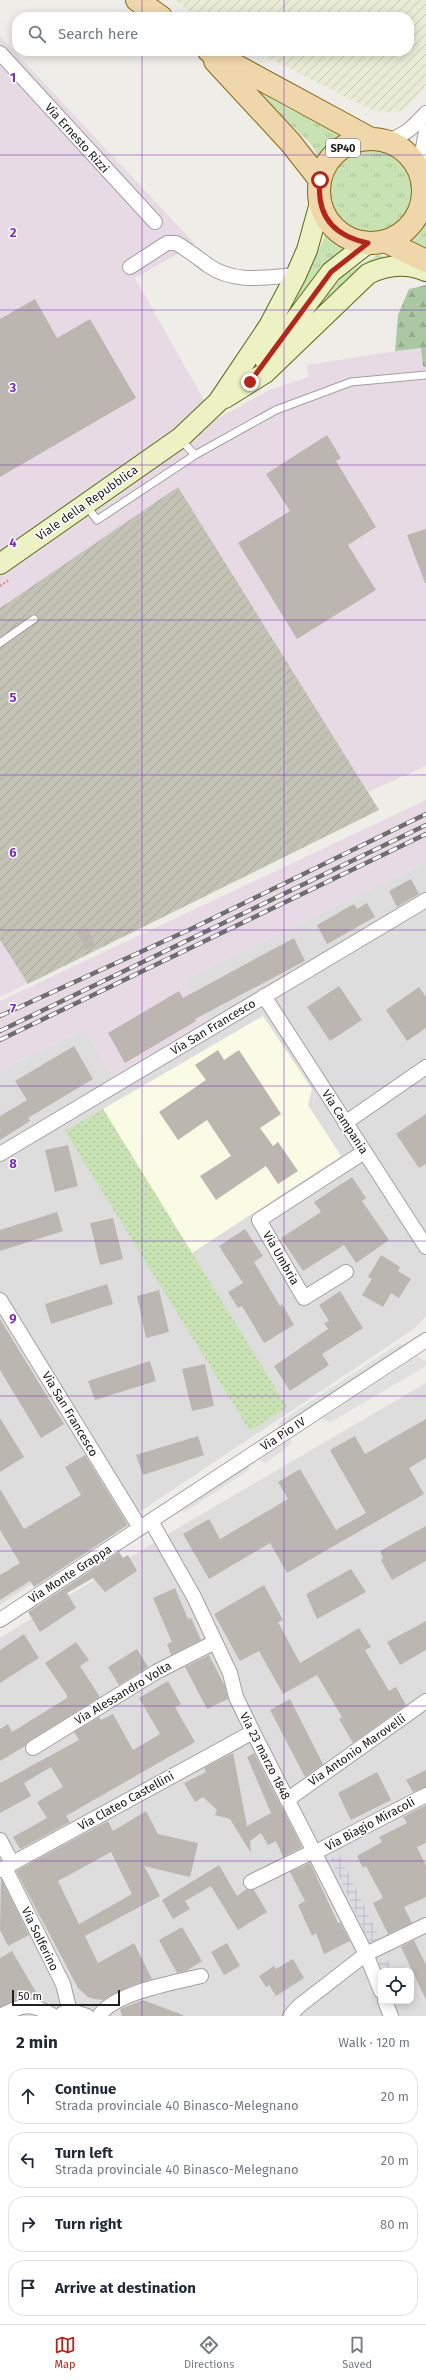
<!DOCTYPE html>
<html lang="en">
<head>
<meta charset="utf-8">
<style>
	body { margin:0; font-family:"Fira Sans",sans-serif; background:#f6f6f7; color:#1f2937 }
	.controls { position:absolute; right:12px; bottom:12px; display:grid; overflow:hidden; border-radius:8px; box-shadow:0 2px 10px #0003 }
	.controls button { width:36px; height:36px; display:grid; place-items:center; padding:0; border:0; border-bottom:1px solid #e0e1e3; background:#fff; color:#1f2937; font:20px sans-serif }
	.scale { position:absolute; left:12px; bottom:10px; width:108px; box-sizing:border-box; padding-left:4px; border:2px solid #202020; border-top:0; font-size:11px; line-height:14px; white-space:nowrap; color:#202020; -webkit-text-stroke:3px #fff; paint-order:stroke }
	.stop { position:absolute; width:12px; height:12px; margin:-9px; border:3px solid #b6251a; border-radius:50%; background:#fff }
	.stop.end { background:#b6251a; border-color:#fff; box-shadow:0 1px 4px #0008 }
	.list { margin:0; padding:0; list-style:none }
	h2 { display:flex; justify-content:space-between; align-items:center; height:52px; margin:0; padding:0 16px; font-size:17px }
	h2 small { font-size:13px; font-weight:400; color:#747a83 }
	.list li { display:grid; grid-template-columns:26px 1fr auto; gap:12px; align-items:center; box-sizing:border-box; height:56px; margin:0 8px 8px; padding:0 8px; border:1px solid #e0e1e3; border-radius:16px }
	.list b { display:block; font-size:15px; white-space:nowrap }
	.list p { margin:0; font-size:13px; white-space:nowrap; color:#747a83 }
	.list em { font-size:13px; font-style:normal; color:#747a83 }
	.icon { flex:none; width:22px; height:22px; fill:none; stroke:currentColor; stroke-width:2; stroke-linecap:round; stroke-linejoin:round }
	.map { position:relative; flex:none; width:426px; height:2016px; overflow:hidden }
	.search { position:absolute; background:#fff; box-shadow:0 2px 10px #0003; left:12px; right:12px; top:12px; height:44px; display:flex; align-items:center; gap:10px; box-sizing:border-box; padding:0 14px; border-radius:16px; color:#747a83; font-size:15px }
	.sheet { height:308px; background:#fff }
	nav { display:flex; justify-content:space-around; align-items:center; box-sizing:border-box; height:56px; border-top:1px solid #e0e1e3; background:#fff; font-size:11px; color:#747a83 }
	nav a { display:grid; justify-items:center; gap:2px }
	nav .on { color:#b6251a }
	.map>svg:first-child { display:block }
	.residential { fill:#dedddd; fill-rule:evenodd }
	.industrial { fill:#e7dae4 }
	.education { fill:#fafbe5 }
	.construction { fill:url(#construction-furrows) }
	.farmland { fill:url(#farmland-furrows) }
	.grass { fill:url(#grass-tufts) }
	.forest { fill:url(#forest-firs) }
	.garden { fill:url(#garden-dots) }
	.parking { fill:#e0e0e0 }
	.plaza { fill:url(#plaza-grid) }
	.building { fill:#bcb6b1; fill-rule:evenodd }
	.lines { fill:none; stroke-linecap:round; stroke-linejoin:round }
	.lane-casing { stroke:#a1a1a1; stroke-width:9 }
	.street-casing { stroke:#a1a1a1; stroke-width:16 }
	.secondary-casing { stroke:#5b6a13; stroke-width:22 }
	.primary-casing { stroke:#886a13; stroke-width:24 }
	.path { stroke:#e8927f; stroke-width:2.5; stroke-dasharray:2 2; stroke-linecap:butt }
	.lane { stroke:#fff; stroke-width:7 }
	.street { stroke:#fff; stroke-width:14 }
	.secondary { stroke:#ecf2c3; stroke-width:20 }
	.primary { stroke:#f0d7ab; stroke-width:22 }
	.rail-casing { stroke:#6e6e6e; stroke-width:4.5 }
	.rail { stroke:#fff; stroke-width:3; stroke-dasharray:9; stroke-linecap:butt }
	.route { stroke:#b6251a; stroke-width:5 }
	.grid { fill:none; stroke:#7b2cbf; stroke-width:1; stroke-opacity:0.55 }
	.labels { text-anchor:middle; stroke-width:3; stroke-linejoin:round; paint-order:stroke }
	.shield { fill:#fff; stroke:#636363; stroke-width:1 }
	.shield-label { font-size:11px; font-weight:bold; fill:#202020 }
	.street-label { font-size:12px; fill:#202020; stroke:#fff }
	.grid-label { font-size:13px; text-anchor:middle; font-weight:bold; fill:#7b2cbf; stroke:#fff; stroke-width:3; stroke-linejoin:round; paint-order:stroke }
</style>
</head>
<body>
<div class="map">
<svg width="426" height="2016" viewBox="0 0 426 2016">
	<defs>
		<pattern id="construction-furrows" width="10" height="10" patternUnits="userSpaceOnUse"><rect width="10" height="10" fill="#c2c3b4"/><path d="M-1 1l2-2M0 10L10 0M9 11l2-2" fill="none" stroke="#a6a79a"/></pattern>
		<pattern id="farmland-furrows" width="10" height="10" patternUnits="userSpaceOnUse"><rect width="10" height="10" fill="#e8ebd5"/><path d="M-1 1l2-2M0 10L10 0M9 11l2-2" fill="none" stroke="#c7c9b7"/></pattern>
		<pattern id="grass-tufts" width="24" height="20" patternUnits="userSpaceOnUse"><rect width="24" height="20" fill="#c8e2b4"/><path d="M3 7l-1-3M5 7V3M7 7l1-3M15 17l-1-3M17 17v-4M19 17l1-3" fill="none" stroke="#acc29a"/></pattern>
		<pattern id="forest-firs" width="22" height="20" patternUnits="userSpaceOnUse"><rect width="22" height="20" fill="#aac9a2"/><path d="M5 1l3.5 6h-7zM16 11l3.5 6h-7z" fill="#92ac8b"/></pattern>
		<pattern id="garden-dots" width="8" height="8" patternUnits="userSpaceOnUse"><rect width="8" height="8" fill="#c8e2b4"/><path d="M2 2h.1M6 6h.1" fill="none" stroke="#acc29a" stroke-width="1.8" stroke-linecap="round"/></pattern>
		<pattern id="plaza-grid" width="8" height="8" patternUnits="userSpaceOnUse"><rect width="8" height="8" fill="#dddce5"/><path d="M0 4h8M4 0v8" fill="none" stroke="#bdbcc4"/></pattern>
	</defs>
	<rect width="100%" height="100%" fill="#efede8"/>
	<path class="residential" d="M426 862V1316L414 1329 0 1605V1070L85 1029 113 1078 184 980Z
		M426 1383V2016H0V1638L178 1528ZM381 1971H411V2001H381Z"/>
	<path class="industrial" d="M0 36 195 244 135 278 205 402 183 425 0 554Z
		M421 347 423 366 426 367V766L368 792 379 810 0 997V573L222 416 269 390 308 377 307 365Z
		M426 800V862L184 980 209 1021 113 1078 85 1029 0 1070V1001Z"/>
	<path class="education" d="M263 1016 312 1089 308 1105 341 1156 192 1253 103 1109Z"/>
	<path class="construction" d="M178 487 379 810 28 984 0 940V608Z"/>
	<path class="farmland" d="M175 0H426V84L406 109 392 113 372 110 255 51H409V17H197Z"/>
	<path class="grass" d="M256 89 289 109 343 135V138L322 157H318L311 144 256 91Z
		M329 191a42 42 0 1 1 84 0a42 42 0 1 1-84 0Z
		M426 223V248L411 242 410 240Z
		M326 234 348 249 288 317Z
		M378 255 391 258 305 326C324 288 341 275 378 255Z"/>
	<path class="forest" d="M426 285V367L423 366 421 348 395 351 398 315 409 289Z"/>
	<path class="garden" d="M103 1109 287 1407 250 1431 65 1131Z"/>
	<path class="parking" d="M398 1344 406 1345 280 1428 278 1423Z
		M417 1356 426 1361V1366L331 1422 321 1419Z
		M292 1438 291 1444 266 1463 258 1460Z
		M249 1465V1470L185 1512 181 1511Z"/>
	<path class="plaza" d="M339 1854 380 1938 370 1944 331 1859Z
		M387 1959 392 1971H383L379 1962Z"/>
	<path class="building" d="M35 299 57 338 90 319 136 398 0 477V319Z
		M327 435 341 458 336 461 376 527 348 545 376 590 297 639 238 543 290 511 266 474Z
		M426 529V583H425L407 535Z
		M411 879 419 894 397 907 389 891Z
		M367 903 375 917 327 944 317 925 354 904 357 909Z
		M87 928 95 945 85 950 77 932Z
		M294 938 305 961 195 1019 196 1021 125 1063 108 1033 179 991 183 998Z
		M339 986 362 1020 330 1041 307 1007Z
		M419 987 426 997V1028L407 1041 386 1010Z
		M74 1046 93 1079 28 1118 30 1121 0 1140V1116L27 1100 15 1081Z
		M218 1050 224 1060 239 1050 281 1114 260 1128 273 1146 278 1142 298 1171 278 1184 266 1166 216 1200 200 1176 231 1156 207 1120 178 1140 159 1112 206 1080 195 1065Z
		M426 1114V1164L419 1168 396 1134Z
		M68 1145 78 1186 55 1192 45 1150Z
		M352 1177 366 1198 362 1201 389 1240 356 1263 344 1245 303 1271 281 1238 321 1212 314 1202Z
		M57 1212 63 1231 0 1251V1230Z
		M113 1218 123 1259 100 1265 90 1223Z
		M245 1229 263 1256 254 1262 280 1306 282 1304 294 1325 264 1343 242 1306 238 1308 228 1292 243 1283 219 1246Z
		M381 1255 400 1267 398 1271 411 1279 399 1298 391 1293 383 1307 362 1295 372 1279 368 1277Z
		M107 1284 113 1304 51 1324 45 1304Z
		M159 1290 169 1332 146 1338 137 1296Z
		M340 1291 363 1328 322 1354 329 1365 290 1391 274 1366 328 1329 324 1323 329 1321 319 1305Z
		M0 1319 64 1424 41 1438 0 1370Z
		M150 1361 156 1381 95 1400 88 1381Z
		M205 1364 214 1406 192 1411 182 1369Z
		M0 1418 24 1457 0 1472Z
		M426 1419V1458L409 1468 424 1494 287 1573 270 1543 209 1579 183 1534 209 1519 220 1539 288 1499 278 1482 300 1469 336 1530 366 1513 330 1450 355 1436 365 1454Z
		M198 1436 204 1455 143 1475 136 1455Z
		M85 1455 128 1525 34 1587 30 1581 0 1600V1575L20 1563 0 1530V1489L24 1529 81 1495 65 1467Z
		M426 1526V1561L392 1580 381 1560 383 1558 380 1551Z
		M119 1552 123 1558 128 1555 137 1571 105 1592 93 1578 67 1593 76 1608 40 1632 28 1612Z
		M351 1569 366 1592 317 1619 306 1594Z
		M264 1585 283 1620 278 1622 300 1663 359 1628 371 1647 365 1650 389 1691 396 1687 406 1705 353 1743 339 1719 342 1717 317 1675 283 1694 259 1651 240 1661 214 1614Z
		M175 1588 188 1619 191 1618 201 1640 171 1655 167 1644 172 1642 153 1598Z
		M426 1621V1650L400 1665 387 1642Z
		M24 1634 39 1658 0 1683V1650Z
		M76 1642 89 1660 80 1666 100 1697 29 1741 25 1746 0 1761V1729L8 1724 12 1732 67 1698V1695L45 1663Z
		M137 1649 148 1667 119 1685 108 1667Z
		M209 1655 225 1686 228 1699 207 1709 185 1667Z
		M168 1681 181 1704 175 1707 195 1742 66 1816 70 1822 20 1849 13 1837 47 1818 37 1802 63 1787 51 1767 24 1783 31 1796 0 1813V1783L79 1740 74 1732 99 1717 101 1720 113 1714 133 1750 160 1734 139 1698Z
		M290 1699 323 1764 305 1777 270 1710Z
		M233 1753 247 1826 271 1813 247 1757 254 1753 302 1847 283 1857 276 1841 268 1845 261 1833 250 1841 251 1853 230 1819 215 1815 217 1810 203 1797 195 1802 184 1783 206 1772 204 1768Z
		M426 1770V1787L413 1792 406 1780Z
		M377 1772 391 1800 351 1820 338 1793Z
		M426 1805V1843L417 1847 426 1866V1897L404 1907 412 1923 388 1934 373 1903 383 1898 366 1866 363 1868 357 1856 382 1842 379 1837 407 1823 403 1817Z
		M146 1811 158 1834 198 1843 190 1877 144 1866 160 1896 85 1936 98 1963 134 1943 152 1979 128 1987 103 2000 94 1999 88 1997 78 1988 16 1871 108 1821 113 1831ZM111 1852 132 1894 79 1924 58 1881Z
		M310 1863 338 1923 340 1922 350 1941 324 1954 316 1933 312 1936 298 1905 305 1901 290 1872Z
		M219 1865 237 1896 247 1889 254 1890 267 1912 238 1930 211 1886 185 1901 190 1909 173 1919 162 1900Z
		M1 1878 29 1935 8 1946 0 1930Z
		M182 1927 202 1961 186 1971 177 1973 159 1940Z
		M414 1940 426 1965V2000L401 1947Z
		M227 1943 240 1966 224 1975 211 1952Z
		M12 1951 36 1992 25 1998 0 2007V1958Z
		M293 1959 304 1978 276 1996 269 1985 266 1987 259 1976 274 1966 276 1969Z
		M143 2000 183 2015V2016H122L120 2009Z"/>
	<g class="lines">
		<g class="lane-casing">
			<path id="lane" d="M180 439 195 455
				M86 505 97 520 195 455 276 410 351 382 426 375
				M0 643 34 619"/>
		</g>
		<g class="street-casing">
			<path id="street" d="M0 53 155 222
				M385 141C404 137 414 126 426 113
				M422 182V154L426 131
				M130 267 167 243H176C188 250 198 258 209 266 235 284 267 277 296 275
				M264 996 426 1247
				M345 1123 426 1067
				M0 1154 426 900
				M346 1272 304 1298 259 1220 364 1152
				M0 1300 140 1528
				M151 1521 194 1597 230 1673 236 1697 253 1732 366 1954 381 1991
				M0 1620 426 1340
				M33 1748 156 1672 215 1642
				M287 1800 426 1701
				M0 1840 12 1863
				M314 1853 426 1795
				M5 1868 63 1984 70 2012
				M0 1870 253 1732
				M251 1882 314 1851
				M385 2001 391 2016
				M62 2014 74 2012 87 2016
				M0 2016C24 2004 30 2002 54 2016
				M99 2016C115 1992 174 1983 201 1976
				M290 2016 299 2006 366 1954 426 1925"/>
		</g>
		<g class="secondary-casing">
			<path id="secondary" d="M265 360 331 272 368 243
				M225 398 265 373 368 274C386 265 407 263 426 271
				M0 564 180 438 218 402 269 326 296 275 307 250 320 203"/>
		</g>
		<g class="primary-casing">
			<path id="primary" d="M137 0 161 17
				M209 51 371 139
				M215 61 290 142 320 180
				M319 191a52 52 0 1 1 104 0a52 52 0 1 1-104 0Z
				M385 241 426 261"/>
		</g>
		<path class="path" d="M0 586 9 580"/>
		<use href="#lane" class="lane"/>
		<use href="#street" class="street"/>
		<use href="#secondary" class="secondary"/>
		<use href="#primary" class="primary"/>
		<g class="rail-casing">
			<path id="rail" d="M0 1016 193 928 426 814
				M0 1031 426 825
				M0 1040 426 834"/>
		</g>
		<use href="#rail" class="rail"/>
	</g>
	<g class="lines">
		<path class="route" d="M250 382 331 272 368 243C334 236 316 216 320 180"/>
	</g>
	<path class="grid" d="M142 0V17M284 0V17M142 51V2016M284 51V2016M0 155H426M0 310H426M0 465H426M0 620H426M0 775H426M0 930H426M0 1086H426M0 1241H426M0 1396H426M0 1551H426M0 1706H426M0 1861H426"/>
	<g class="labels">
		<rect class="shield" x="326" y="139" width="34" height="18" rx="3"/>
		<g class="shield-label">
			<text x="343" y="152">SP40</text>
		</g>
		<g class="street-label">
			<text transform="translate(77 138) rotate(48)" y="4">Via Ernesto Rizzi</text>
			<text transform="translate(87 503) rotate(-35)" y="4">Viale della Repubblica</text>
			<text transform="translate(213 1027) rotate(-31)" y="4">Via San Francesco</text>
			<text transform="translate(345 1122) rotate(57)" y="4">Via Campania</text>
			<text transform="translate(281 1258) rotate(60)" y="4">Via Umbria</text>
			<text transform="translate(70 1414) rotate(59)" y="4">Via San Francesco</text>
			<text transform="translate(283 1434) rotate(-33)" y="4">Via Pio IV</text>
			<text transform="translate(70 1574) rotate(-33)" y="4">Via Monte Grappa</text>
			<text transform="translate(123 1693) rotate(-31)" y="4">Via Alessandro Volta</text>
			<text transform="translate(357 1750) rotate(-35)" y="4">Via Antonio Marovelli</text>
			<text transform="translate(265 1756) rotate(63)" y="4">Via 23 marzo 1848</text>
			<text transform="translate(126 1801) rotate(-29)" y="4">Via Clateo Castellini</text>
			<text transform="translate(370 1824) rotate(-28)" y="4">Via Biagio Miracoli</text>
			<text transform="translate(40 1939) rotate(64)" y="4">Via Solferino</text>
		</g>
	</g>
	<g class="grid-label">
		<text x="13" y="82">1</text>
		<text x="13" y="237">2</text>
		<text x="13" y="392">3</text>
		<text x="13" y="547">4</text>
		<text x="13" y="702">5</text>
		<text x="13" y="857">6</text>
		<text x="13" y="1013">7</text>
		<text x="13" y="1168">8</text>
		<text x="13" y="1323">9</text>
	</g>
</svg>
<div class="controls">
<button><svg class="icon" aria-label="locate" viewBox="0 0 24 24"><circle cx="12" cy="12" r="6"/><path d="M12 2v4M12 18v4M2 12h4M18 12h4"/></svg></button>
</div>
<div class="scale">50 m</div>
<div class="stop" style="left:320px;top:180px"></div>
<div class="stop end" style="left:250px;top:382px"></div>
<div class="search"><svg class="icon" aria-label="search" viewBox="0 0 24 24"><circle cx="10" cy="10" r="6"/><path d="M15 15l6 6"/></svg>Search here</div>
</div>
<section class="sheet">
<h2>2 min<small>Walk · 120 m</small></h2>
<ul class="list">
<li><svg class="icon" aria-label="ahead" viewBox="0 0 24 24"><path d="M12 20V5M6 11l6-6 6 6"/></svg><div><b>Continue</b><p>Strada provinciale 40 Binasco-Melegnano</p></div><em>20 m</em></li>
<li><svg class="icon" aria-label="left" viewBox="0 0 24 24"><path d="M17 20v-9H6M10 6l-5 5 5 5"/></svg><div><b>Turn left</b><p>Strada provinciale 40 Binasco-Melegnano</p></div><em>20 m</em></li>
<li><svg class="icon" aria-label="right" viewBox="0 0 24 24"><path d="M7 20v-9h11M14 6l5 5-5 5"/></svg><div><b>Turn right</b></div><em>80 m</em></li>
<li><svg class="icon" aria-label="arrive" viewBox="0 0 24 24"><path d="M6 21V4h12l-3 4 3 4H6"/></svg><div><b>Arrive at destination</b></div></li>
</ul>
</section>
<nav>
<a class="on"><svg class="icon" aria-label="map" viewBox="0 0 24 24"><path d="M3 6l6-2 6 2 6-2v14l-6 2-6-2-6 2zM9 4v14M15 6v14"/></svg>Map</a>
<a><svg class="icon" aria-label="directions" viewBox="0 0 24 24"><path d="M12 3l9 9-9 9-9-9zM9 14v-3h6M13 9l2 2-2 2"/></svg>Directions</a>
<a><svg class="icon" aria-label="saved" viewBox="0 0 24 24"><path d="M7 4h10v16l-5-4-5 4z"/></svg>Saved</a>
</nav>
</body>
</html>
